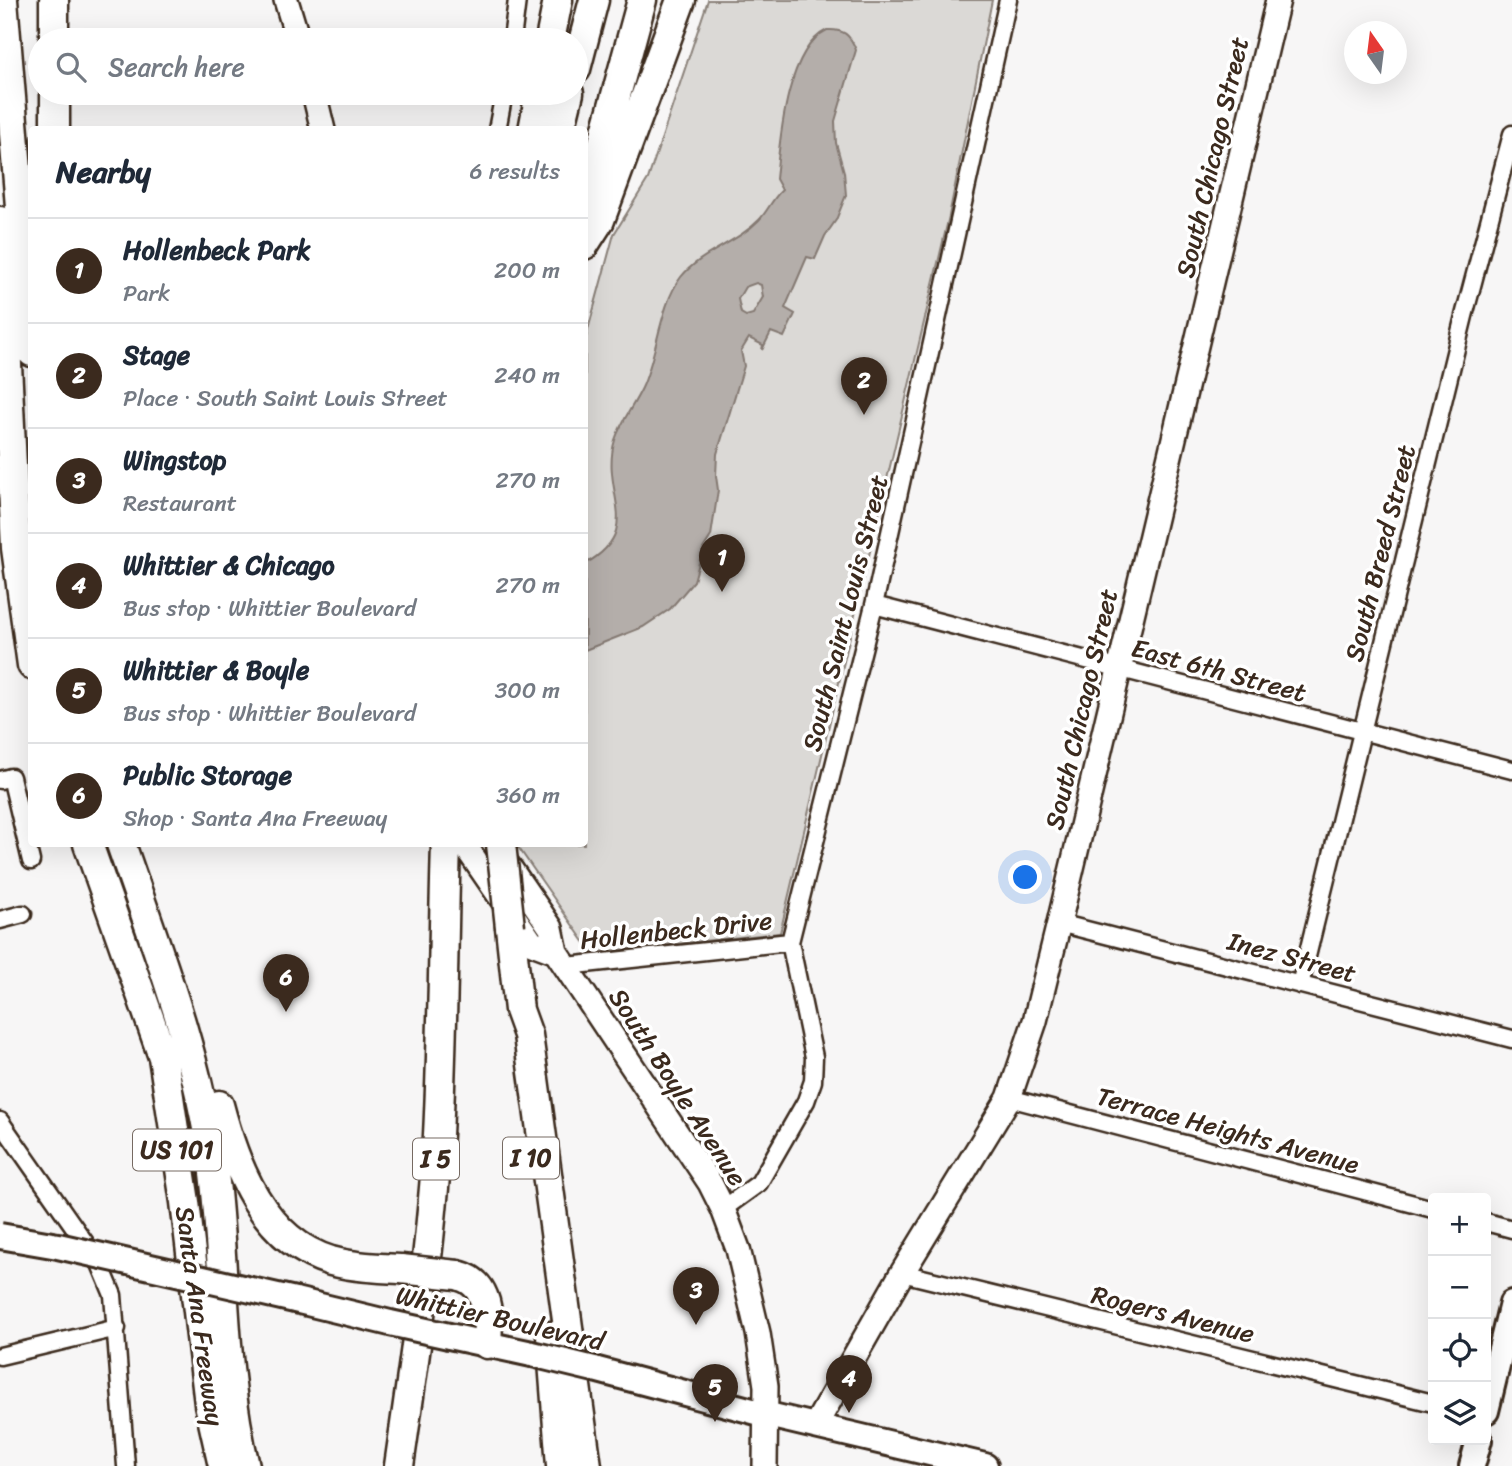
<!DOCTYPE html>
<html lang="en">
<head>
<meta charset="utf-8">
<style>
	body { margin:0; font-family:Sriracha,sans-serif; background:#f2f2f3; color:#1f2937 }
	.controls { position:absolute; right:21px; bottom:21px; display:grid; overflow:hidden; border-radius:7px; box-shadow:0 7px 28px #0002 }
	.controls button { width:63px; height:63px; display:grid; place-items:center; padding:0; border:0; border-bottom:2px solid #e0e1e3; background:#fff; color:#1f2937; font:35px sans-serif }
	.compass { position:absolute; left:1344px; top:21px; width:63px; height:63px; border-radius:50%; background:#fff; box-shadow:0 7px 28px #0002; rotate:346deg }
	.you { position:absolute; left:1026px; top:878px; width:24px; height:24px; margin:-18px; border:5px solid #fff; border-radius:50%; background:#1a73e8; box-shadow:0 0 0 10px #1a73e833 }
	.badge { display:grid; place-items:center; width:46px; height:46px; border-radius:50%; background:#3b2a1e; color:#fff; font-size:23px; font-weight:700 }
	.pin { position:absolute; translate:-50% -58px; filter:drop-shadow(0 2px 4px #0008) }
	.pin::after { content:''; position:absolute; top:37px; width:24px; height:21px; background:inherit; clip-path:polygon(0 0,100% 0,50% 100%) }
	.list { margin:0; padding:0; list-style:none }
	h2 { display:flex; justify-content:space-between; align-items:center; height:91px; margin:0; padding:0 28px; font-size:30px }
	h2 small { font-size:23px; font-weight:400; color:#747a83 }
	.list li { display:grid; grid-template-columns:46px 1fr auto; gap:21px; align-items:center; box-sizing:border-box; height:105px; padding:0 28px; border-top:2px solid #e0e1e3 }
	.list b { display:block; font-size:26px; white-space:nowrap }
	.list p { margin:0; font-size:23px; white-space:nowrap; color:#747a83 }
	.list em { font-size:23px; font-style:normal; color:#747a83 }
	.icon { flex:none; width:38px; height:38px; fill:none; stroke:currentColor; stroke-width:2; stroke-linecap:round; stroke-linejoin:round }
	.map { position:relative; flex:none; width:1512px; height:1466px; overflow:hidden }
	.search { position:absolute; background:#fff; box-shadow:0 7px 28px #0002; left:28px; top:28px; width:560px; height:77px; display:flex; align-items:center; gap:18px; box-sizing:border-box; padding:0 24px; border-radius:38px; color:#747a83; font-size:26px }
	.panel { position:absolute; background:#fff; box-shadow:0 7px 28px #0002; left:28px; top:126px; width:560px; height:721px; border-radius:7px }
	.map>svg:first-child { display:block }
	.green { fill:#dbd9d6; stroke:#8b827a; stroke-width:2 }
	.water { fill:#b4aeaa; stroke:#847972; stroke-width:2; fill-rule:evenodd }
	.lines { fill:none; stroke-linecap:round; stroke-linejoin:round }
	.street-casing { stroke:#3b2a1e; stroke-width:21 }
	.secondary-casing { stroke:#3b2a1e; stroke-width:28 }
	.primary-casing { stroke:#3b2a1e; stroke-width:30 }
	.highway-casing { stroke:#3b2a1e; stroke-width:33 }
	.street { stroke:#fff; stroke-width:16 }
	.secondary { stroke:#fff; stroke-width:23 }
	.primary { stroke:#fff; stroke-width:24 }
	.highway { stroke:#fff; stroke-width:28 }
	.primary-bridge-casing { stroke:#3b2a1e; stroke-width:30; stroke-linecap:butt }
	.highway-bridge-casing { stroke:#3b2a1e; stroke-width:33; stroke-linecap:butt }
	.primary-bridge { stroke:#fff; stroke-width:24 }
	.highway-bridge { stroke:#fff; stroke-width:28 }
	.labels { text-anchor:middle; stroke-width:7; stroke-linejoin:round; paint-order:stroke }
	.shield { fill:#fff; stroke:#766a62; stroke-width:2 }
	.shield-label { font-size:24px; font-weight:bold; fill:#3b2a1e }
	.street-label { font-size:26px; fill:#3b2a1e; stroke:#fff }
</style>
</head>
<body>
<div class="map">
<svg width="1512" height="1466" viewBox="0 0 1512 1466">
	<rect width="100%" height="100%" fill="#f7f6f6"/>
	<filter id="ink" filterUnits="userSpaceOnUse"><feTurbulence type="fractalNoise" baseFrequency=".0143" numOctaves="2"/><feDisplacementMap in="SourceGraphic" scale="14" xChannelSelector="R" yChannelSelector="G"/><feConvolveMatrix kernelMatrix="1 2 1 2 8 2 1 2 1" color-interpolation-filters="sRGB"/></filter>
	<g filter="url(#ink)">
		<path class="green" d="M708 0H992L949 216 780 933 592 953 516 844H584L585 341 614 234 648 179Z"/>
		<path class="water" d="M827 30C843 29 850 34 856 50L835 121 836 143 844 172 846 195 836 220 825 236 815 259 807 257 785 308 795 314 784 337 771 332 762 350 763 345 749 338 741 351 744 366 717 454 716 476 718 490 711 536 703 549 694 581 670 609 643 627 585 650V564C647 529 599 492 615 440 621 422 634 405 642 388 657 356 660 304 681 277 701 252 737 243 759 220 768 211 772 199 782 190L776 179C780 140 786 50 827 30ZM756 283 761 285 763 297 753 314 746 316 741 313 738 299 745 287Z"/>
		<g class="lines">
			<g class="street-casing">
				<path id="street" d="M512 40 517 0
					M497 130 504 93
					M874 605 1512 770
					M0 780 11 777 31 861
					M0 920 23 914
					M1059 923 1512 1039
					M567 966 790 942
					M1300 985 1464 316 1512 134
					M1009 1098 1433 1209
					M0 1121 100 1264 113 1295 126 1466
					M723 1209 759 1183 806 1101 813 1081 814 1057 790 942 874 605 1008 0
					M1486 1222 1512 1229
					M902 1273 1433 1403
					M0 1356 117 1328"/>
			</g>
			<g class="secondary-casing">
				<path id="secondary" d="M286 0 298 40
					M314 93 323 130
					M464 844 532 943 556 952
					M503 858 551 928 556 952 710 1183 723 1209 738 1249 758 1333 766 1386 765 1466
					M815 1426 902 1273 1009 1098 1035 1021 1059 923 1278 0"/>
			</g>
			<g class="primary-casing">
				<path id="primary" d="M295 1300 390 1323
					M449 1336 532 1354
					M594 1369 764 1414 985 1466
					M1486 1411 1512 1303
					M1472 1466 1479 1440"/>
			</g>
			<g class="highway-casing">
				<path id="highway" d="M3 0 32 352
					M54 0V40
					M550 40 558 0
					M576 69 594 0
					M55 93V130
					M533 130 540 93
					M560 130 569 93
					M584 212 642 0
					M0 221 16 548 32 665
					M584 245 600 220 681 0
					M88 844 163 1057 185 1202 209 1404 223 1466
					M121 844C157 949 198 1054 213 1165 226 1264 221 1368 245 1466
					M510 927 519 1010 528 1035 587 1466
					M219 1105C235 1166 263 1241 331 1261 354 1267 378 1268 401 1269
					M457 1275C490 1282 489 1317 487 1344
					M551 1336 561 1466
					M399 1466C415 1356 431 1246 438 1135 443 1038 443 941 446 844"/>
			</g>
			<use href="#street" class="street"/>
			<use href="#secondary" class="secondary"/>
			<use href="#primary" class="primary"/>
			<use href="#highway" class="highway"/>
			<g class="primary-bridge-casing">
				<path id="primary-bridge" d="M0 1236 58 1246 295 1300
					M390 1323 449 1336
					M532 1354 594 1369"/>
			</g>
			<g class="highway-bridge-casing">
				<path id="highway-bridge" d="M501 844 510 927
					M401 1269 457 1275"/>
			</g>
			<use href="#primary-bridge" class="primary-bridge"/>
			<use href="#highway-bridge" class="highway-bridge"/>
		</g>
	</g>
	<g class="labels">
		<g class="shield">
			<rect x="133" y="1129.5" width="88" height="41" rx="5"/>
			<rect x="503" y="1137.5" width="56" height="41" rx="5"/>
			<rect x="413" y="1138.5" width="46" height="41" rx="5"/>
		</g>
		<g class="shield-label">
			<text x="177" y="1158">US 101</text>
			<text x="531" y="1166">I 10</text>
			<text x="436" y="1167">I 5</text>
		</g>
		<g class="street-label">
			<text transform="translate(1212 157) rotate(-77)" y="9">South Chicago Street</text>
			<text transform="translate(1380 553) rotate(-76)" y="9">South Breed Street</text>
			<text transform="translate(845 613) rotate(-76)" y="9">South Saint Louis Street</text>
			<text transform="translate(1219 670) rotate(15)" y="9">East 6th Street</text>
			<text transform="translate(1081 709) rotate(-77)" y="9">South Chicago Street</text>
			<text transform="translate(676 930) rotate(-6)" y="9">Hollenbeck Drive</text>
			<text transform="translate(1292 957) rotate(15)" y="9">Inez Street</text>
			<text transform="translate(678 1087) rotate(57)" y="9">South Boyle Avenue</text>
			<text transform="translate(1228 1130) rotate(15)" y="9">Terrace Heights Avenue</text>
			<text transform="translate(1173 1314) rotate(14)" y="9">Rogers Avenue</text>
			<text transform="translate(200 1316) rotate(82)" y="9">Santa Ana Freeway</text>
			<text transform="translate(500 1318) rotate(13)" y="9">Whittier Boulevard</text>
		</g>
	</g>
</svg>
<div class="controls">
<button>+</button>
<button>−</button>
<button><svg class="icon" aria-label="locate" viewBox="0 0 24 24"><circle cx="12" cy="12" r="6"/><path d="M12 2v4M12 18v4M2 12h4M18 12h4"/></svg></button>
<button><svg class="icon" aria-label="layers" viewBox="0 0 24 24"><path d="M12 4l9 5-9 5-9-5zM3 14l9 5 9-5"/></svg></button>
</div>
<svg class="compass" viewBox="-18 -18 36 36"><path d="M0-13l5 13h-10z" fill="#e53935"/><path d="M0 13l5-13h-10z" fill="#747a83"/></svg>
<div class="you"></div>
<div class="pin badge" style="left:722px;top:592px">1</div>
<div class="pin badge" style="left:864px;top:415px">2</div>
<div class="pin badge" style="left:696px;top:1325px">3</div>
<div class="pin badge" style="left:849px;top:1413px">4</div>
<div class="pin badge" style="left:715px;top:1422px">5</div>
<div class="pin badge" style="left:286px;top:1012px">6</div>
<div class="search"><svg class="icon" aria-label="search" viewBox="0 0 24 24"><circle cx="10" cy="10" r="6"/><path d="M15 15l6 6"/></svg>Search here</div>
<section class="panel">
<h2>Nearby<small>6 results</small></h2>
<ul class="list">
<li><span class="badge">1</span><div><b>Hollenbeck Park</b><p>Park</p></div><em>200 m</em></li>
<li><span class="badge">2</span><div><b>Stage</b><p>Place · South Saint Louis Street</p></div><em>240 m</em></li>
<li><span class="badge">3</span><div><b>Wingstop</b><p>Restaurant</p></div><em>270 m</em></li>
<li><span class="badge">4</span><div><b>Whittier &amp; Chicago</b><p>Bus stop · Whittier Boulevard</p></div><em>270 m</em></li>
<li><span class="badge">5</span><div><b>Whittier &amp; Boyle</b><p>Bus stop · Whittier Boulevard</p></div><em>300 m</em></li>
<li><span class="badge">6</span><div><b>Public Storage</b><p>Shop · Santa Ana Freeway</p></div><em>360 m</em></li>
</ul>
</section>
</div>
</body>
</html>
